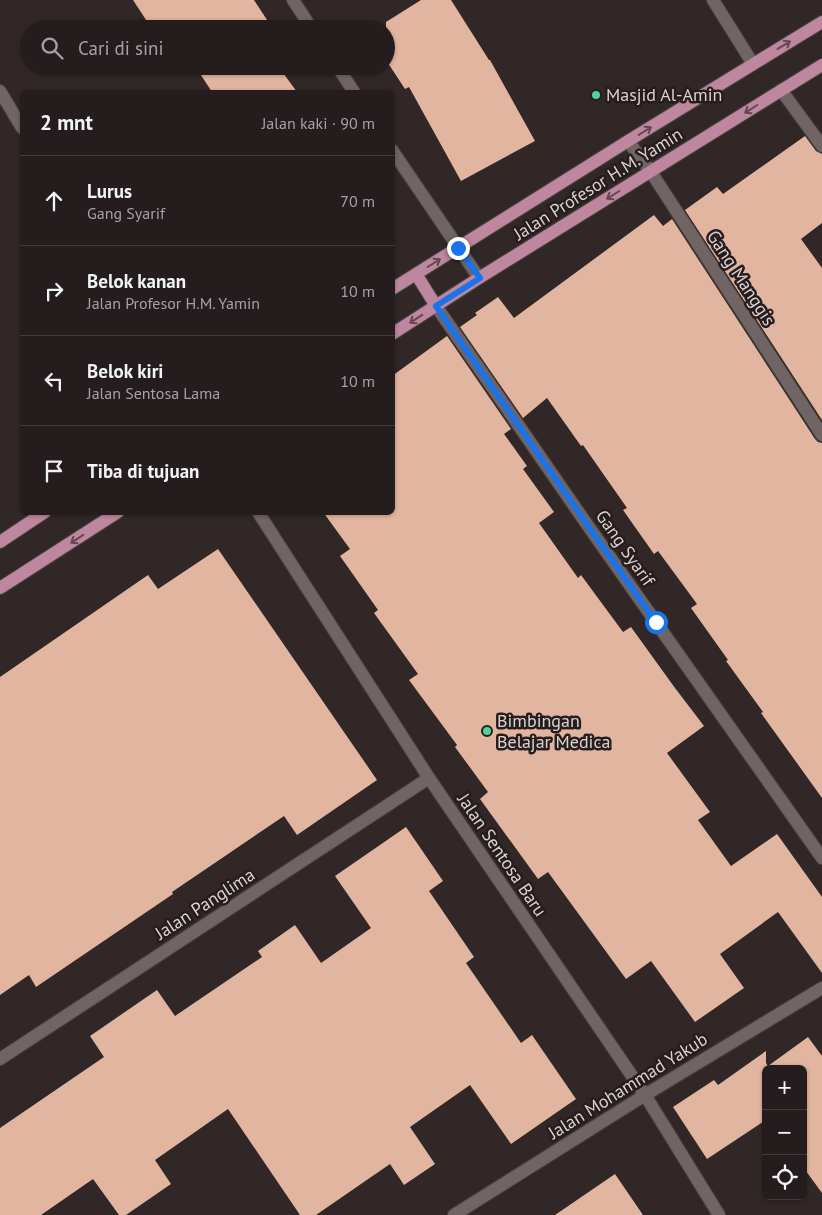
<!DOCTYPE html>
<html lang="id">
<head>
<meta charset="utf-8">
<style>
	body { margin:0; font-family:"PT Sans",sans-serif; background:#312a2a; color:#f1f3f6 }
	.controls { position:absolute; right:15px; bottom:15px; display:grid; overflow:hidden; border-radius:8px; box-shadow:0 1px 4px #0004 }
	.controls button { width:45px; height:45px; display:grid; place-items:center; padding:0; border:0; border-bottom:1px solid #423b3b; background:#251d1d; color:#f1f3f6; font:25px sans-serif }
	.stop { position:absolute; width:15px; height:15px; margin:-11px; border:4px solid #1a73e8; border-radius:50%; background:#fff }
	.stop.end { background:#1a73e8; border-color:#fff; box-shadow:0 1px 5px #0008 }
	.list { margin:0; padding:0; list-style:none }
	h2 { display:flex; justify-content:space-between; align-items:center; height:65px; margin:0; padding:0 20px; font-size:21px }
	h2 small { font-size:16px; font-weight:400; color:#a3a2a4 }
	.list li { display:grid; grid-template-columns:32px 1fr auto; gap:15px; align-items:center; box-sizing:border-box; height:90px; padding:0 20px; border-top:1px solid #423b3b }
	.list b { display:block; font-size:19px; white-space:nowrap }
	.list p { margin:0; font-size:16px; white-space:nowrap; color:#a3a2a4 }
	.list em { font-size:16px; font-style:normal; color:#a3a2a4 }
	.icon { flex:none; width:28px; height:28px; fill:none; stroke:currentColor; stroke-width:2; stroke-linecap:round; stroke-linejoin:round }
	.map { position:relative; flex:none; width:822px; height:1215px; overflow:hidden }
	.search { position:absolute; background:#251d1d; box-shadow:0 1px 4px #0004; left:20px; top:20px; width:375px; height:55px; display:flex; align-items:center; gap:12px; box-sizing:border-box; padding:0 18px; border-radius:28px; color:#a3a2a4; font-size:19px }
	.panel { position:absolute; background:#251d1d; box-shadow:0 1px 4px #0004; left:20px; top:90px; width:375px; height:425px; border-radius:8px }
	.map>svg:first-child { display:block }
	.building { fill:#e1b59f }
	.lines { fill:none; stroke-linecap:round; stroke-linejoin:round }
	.minor-casing { stroke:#4b4343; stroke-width:14 }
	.tertiary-casing { stroke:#4b4343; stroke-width:14 }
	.primary-casing { stroke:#4b4343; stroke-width:14 }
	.minor { stroke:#706464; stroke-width:12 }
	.tertiary { stroke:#706464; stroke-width:12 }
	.primary { stroke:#bf879f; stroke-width:12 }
	.oneway { stroke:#644751 }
	.route { stroke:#1a73e8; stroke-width:6 }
	.poi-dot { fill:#50d398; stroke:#271d1d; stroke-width:2 }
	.labels { text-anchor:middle; stroke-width:5; stroke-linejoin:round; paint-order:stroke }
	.poi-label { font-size:18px; fill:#dbd3d3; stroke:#271d1d; text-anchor:start }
	.street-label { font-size:18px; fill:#dbd3d3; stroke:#271d1d }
</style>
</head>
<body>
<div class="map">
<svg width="822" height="1215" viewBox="0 0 822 1215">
	<rect width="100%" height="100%" fill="#312727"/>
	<path class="building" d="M133 0H254L273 29H152Z
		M421 0H451L489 60H490L535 141 461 181 409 87 405 89 386 60V22Z
		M195 66H278L297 92H212Z
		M805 136 816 151 822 154V223L801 239 822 268V420L685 210 717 187 723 194Z
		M654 215 663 226 672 219 815 439 818 442 822 443V798L761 713 763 712 726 661 728 660 691 608 697 604 658 551 654 554 623 510 627 508 583 445 581 446 547 398 523 418 460 327 477 315 475 313 498 297 514 318Z
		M447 336 511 429 504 434 527 466 523 469 554 512 539 523 578 578 581 575 623 632 631 627 675 688 704 726 667 753 710 812 698 820 731 866 777 834 822 897V973L778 912 720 954 744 988 695 1022 651 961 626 979 548 872 538 879 480 799 488 792 455 747 457 745 409 680 418 674 374 613 378 610 340 556 350 549 323 512H392V376Z
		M218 549 377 780 297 835 284 816 172 892 173 894 36 987 29 975 0 995V677L148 575 158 589Z
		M406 827 443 881 429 891 474 957 466 963 521 1043 532 1035 576 1099 511 1144 470 1085 410 1127 435 1164 404 1185 390 1164 316 1215H300L228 1109 155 1160 171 1184 126 1215H119L93 1179 41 1215H0V1128L104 1057 90 1036 157 990 175 1016 262 957 258 951 295 925 321 963 371 928 335 876Z
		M808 1037 822 1056V1193L803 1167V1069H766V1120L707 1159 673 1107 714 1080 718 1085 766 1051V1063L768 1066Z
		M615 1174 643 1215H555Z"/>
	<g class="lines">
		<g class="minor-casing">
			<path id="minor" d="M293 0 312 29
				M713 0 753 64
				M337 66 354 92
				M781 90 822 146
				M0 91 22 128
				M628 141 651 172 822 435
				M392 150 479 278
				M436 306 586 523 822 858
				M0 1059 429 778
				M454 1215 645 1095 822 988"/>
		</g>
		<g class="tertiary-casing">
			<path id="tertiary" d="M258 512 429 778 645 1095 719 1215"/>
		</g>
		<g class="primary-casing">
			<path id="primary" d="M416 274 436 306
				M392 289 628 141 822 22
				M392 334 479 278 822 65
				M0 542 45 512
				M0 588 118 512"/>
		</g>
		<use href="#minor" class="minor"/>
		<use href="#tertiary" class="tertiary"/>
		<use href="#primary" class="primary"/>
	</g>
	<defs><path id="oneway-shaft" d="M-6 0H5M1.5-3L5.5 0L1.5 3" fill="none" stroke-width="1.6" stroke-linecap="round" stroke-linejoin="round" transform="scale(1.25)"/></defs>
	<g class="oneway">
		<use href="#oneway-shaft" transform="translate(784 45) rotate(-31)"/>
		<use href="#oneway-shaft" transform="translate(751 109) rotate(148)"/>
		<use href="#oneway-shaft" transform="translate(645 131) rotate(-32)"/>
		<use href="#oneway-shaft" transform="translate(613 195) rotate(148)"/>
		<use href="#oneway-shaft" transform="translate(434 263) rotate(-32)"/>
		<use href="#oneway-shaft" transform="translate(416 319) rotate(147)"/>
		<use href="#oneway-shaft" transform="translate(77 539) rotate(147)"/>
	</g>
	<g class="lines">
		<path class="route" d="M458 248 480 278 436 306 586 523 656 622"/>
	</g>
	<g class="poi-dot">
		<circle cx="596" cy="95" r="5"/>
		<circle cx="487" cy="731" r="5"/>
	</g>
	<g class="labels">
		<g class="poi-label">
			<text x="606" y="101">Masjid Al-Amin</text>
			<text x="497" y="727">Bimbingan<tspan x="497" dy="21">Belajar Medica</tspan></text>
		</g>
		<g class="street-label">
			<text transform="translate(598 184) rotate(-32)" y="6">Jalan Profesor H.M. Yamin</text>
			<text transform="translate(741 278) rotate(57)" y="6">Gang Manggis</text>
			<text transform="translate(625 548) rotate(55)" y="6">Gang Syarif</text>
			<text transform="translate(502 855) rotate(56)" y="6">Jalan Sentosa Baru</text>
			<text transform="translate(205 904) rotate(-33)" y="6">Jalan Panglima</text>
			<text transform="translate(628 1086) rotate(-32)" y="6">Jalan Mohammad Yakub</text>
		</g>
	</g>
</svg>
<div class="controls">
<button>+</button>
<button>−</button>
<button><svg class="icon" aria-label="locate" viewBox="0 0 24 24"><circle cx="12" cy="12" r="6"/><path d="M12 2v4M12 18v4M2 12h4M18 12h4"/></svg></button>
</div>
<div class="stop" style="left:656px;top:622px"></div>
<div class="stop end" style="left:458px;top:248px"></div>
<div class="search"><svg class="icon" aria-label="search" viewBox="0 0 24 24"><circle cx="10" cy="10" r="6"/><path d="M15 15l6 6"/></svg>Cari di sini</div>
<section class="panel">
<h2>2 mnt<small>Jalan kaki · 90 m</small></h2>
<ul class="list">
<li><svg class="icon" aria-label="ahead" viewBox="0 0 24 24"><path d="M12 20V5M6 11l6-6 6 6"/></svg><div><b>Lurus</b><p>Gang Syarif</p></div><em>70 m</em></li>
<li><svg class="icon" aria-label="right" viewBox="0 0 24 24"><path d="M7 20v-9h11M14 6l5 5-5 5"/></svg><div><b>Belok kanan</b><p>Jalan Profesor H.M. Yamin</p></div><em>10 m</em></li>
<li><svg class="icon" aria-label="left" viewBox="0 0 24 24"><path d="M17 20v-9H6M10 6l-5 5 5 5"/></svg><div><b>Belok kiri</b><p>Jalan Sentosa Lama</p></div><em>10 m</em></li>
<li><svg class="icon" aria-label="arrive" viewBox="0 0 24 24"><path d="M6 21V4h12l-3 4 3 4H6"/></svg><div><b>Tiba di tujuan</b></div></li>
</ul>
</section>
</div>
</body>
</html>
